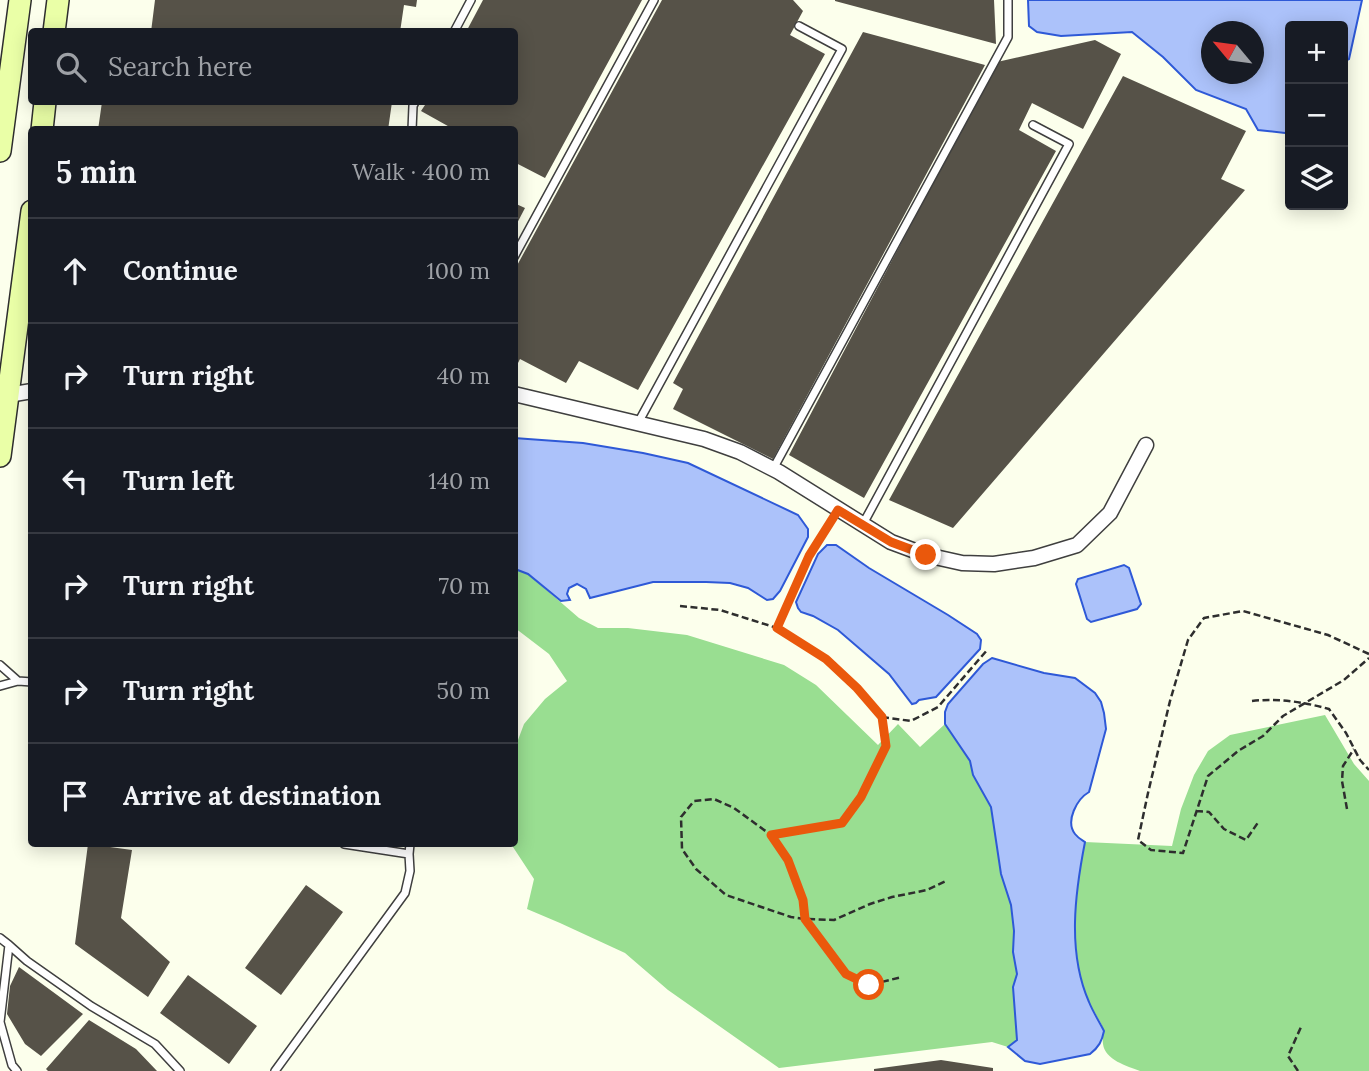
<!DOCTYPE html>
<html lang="en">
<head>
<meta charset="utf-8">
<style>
	body { margin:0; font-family:Lora,serif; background:#242831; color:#f1f3f6 }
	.controls { position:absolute; right:21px; top:21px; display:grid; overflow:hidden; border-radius:7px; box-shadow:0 4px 18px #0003 }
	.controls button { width:63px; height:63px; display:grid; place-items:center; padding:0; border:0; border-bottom:2px solid #363941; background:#171b24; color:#f1f3f6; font:35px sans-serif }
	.compass { position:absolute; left:1201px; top:21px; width:63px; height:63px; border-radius:50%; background:#171b24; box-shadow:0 4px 18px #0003; rotate:299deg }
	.stop { position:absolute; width:21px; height:21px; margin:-16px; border:5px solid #ea580c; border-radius:50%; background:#fff }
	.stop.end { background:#ea580c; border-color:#fff; box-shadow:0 2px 7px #0008 }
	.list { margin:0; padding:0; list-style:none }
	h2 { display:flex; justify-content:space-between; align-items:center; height:91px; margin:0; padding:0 28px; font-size:30px }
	h2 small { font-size:23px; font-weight:400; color:#9ea1a6 }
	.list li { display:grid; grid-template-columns:46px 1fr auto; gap:21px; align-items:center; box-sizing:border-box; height:105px; padding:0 28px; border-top:2px solid #363941 }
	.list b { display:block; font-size:26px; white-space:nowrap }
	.list em { font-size:23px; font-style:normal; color:#9ea1a6 }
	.icon { flex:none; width:38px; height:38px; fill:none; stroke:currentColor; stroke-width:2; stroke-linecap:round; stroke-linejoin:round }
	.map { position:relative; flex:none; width:1369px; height:1071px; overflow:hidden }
	.search { position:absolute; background:#171b24; box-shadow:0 4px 18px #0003; left:28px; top:28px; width:490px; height:77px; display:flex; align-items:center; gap:18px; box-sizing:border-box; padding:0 24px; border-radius:7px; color:#9ea1a6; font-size:26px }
	.panel { position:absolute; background:#171b24; box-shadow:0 4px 18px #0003; left:28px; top:126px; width:490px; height:721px; border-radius:7px }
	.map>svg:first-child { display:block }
	.forest { fill:#99de91 }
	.water { fill:#acc2fa; stroke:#2e59d7; stroke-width:2; fill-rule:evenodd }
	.building { fill:#565248 }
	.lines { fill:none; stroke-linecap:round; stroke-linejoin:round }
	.service-casing { stroke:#3f3f3f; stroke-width:10 }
	.minor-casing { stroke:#3f3f3f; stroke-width:17 }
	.secondary-casing { stroke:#2e2e2e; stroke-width:24 }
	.path { stroke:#2e2e2e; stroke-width:2.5; stroke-dasharray:7 3.5; stroke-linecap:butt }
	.service { stroke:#fff; stroke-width:7 }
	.minor { stroke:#fff; stroke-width:14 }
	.secondary { stroke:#eaffa7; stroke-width:21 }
	.route { stroke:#ea580c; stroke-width:9 }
</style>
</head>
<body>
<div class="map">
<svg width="1369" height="1071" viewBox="0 0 1369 1071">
	<rect width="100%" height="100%" fill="#fcffec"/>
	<path class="forest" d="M515 569 528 574 579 618 598 628H628L687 635 784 665 816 685 878 745 898 724 920 747 945 724 970 761 973 775 991 807 1001 874 1011 905 1014 931 1013 952 1017 974 1013 987 1017 1040 1008 1047 992 1042 779 1068 668 990 625 953 560 923 527 909 534 879 511 844H514L515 748 524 724 545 699 567 681 549 654 515 628Z
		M1325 715 1354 764 1369 781V1071H1140C1127 1066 1105 1060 1103 1044 1102 1038 1104 1033 1103 1028 1099 1018 1092 1010 1088 1000 1075 967 1073 929 1076 894 1077 877 1082 859 1085 842L1172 846 1181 809 1194 775 1208 751 1230 735Z"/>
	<path class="water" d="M1028 0H1362L1349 59 1343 62V26H1290V130L1285 133 1258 130 1246 109 1196 90 1163 57 1132 32 1061 36 1037 32 1029 26ZM1212 32H1254V74H1212Z
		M514 438 583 443 643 453 688 463 798 515 808 529V537L780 591 773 599 767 600 748 588 730 583 706 582H653L590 598 586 589 577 584 569 588 567 594 570 600 561 601 528 574 515 569Z
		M827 545H836L869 568 948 615 977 634 981 640 980 649 936 697 919 700 916 703 912 704 889 674 838 630 813 616 801 612 798 608 796 602 818 554Z
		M1124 565 1129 568 1141 604 1137 609 1091 622 1087 619 1076 584 1078 579Z
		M992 658 1044 673 1075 678 1095 693 1101 702 1104 713 1106 729 1089 792C1077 799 1065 821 1075 834 1078 838 1082 840 1085 842 1075 893 1067 952 1089 1002 1093 1012 1099 1021 1104 1031 1102 1041 1099 1047 1090 1054L1040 1064 1025 1061 1008 1047 1017 1040 1013 987 1017 974 1013 952 1014 931 1011 905 1001 874 991 807 973 775 970 761 945 724V712L948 704 983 664Z"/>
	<path class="building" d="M155 0H417L416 7 404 5 400 32H151Z
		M483 0H642L545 178 514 162V130H455L421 111 427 102H514V32H466Z
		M662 0H793L803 11 790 35 825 54 638 390 579 361 566 383 520 359 514 371V271Z
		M835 0H994L996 44 835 1Z
		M863 32 985 65 773 459 673 409 683 389 673 383Z
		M1095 40 1121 54 1083 129 1032 103 1019 130 1056 151 864 498 789 455 997 62Z
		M1123 76 1246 131 1221 179 1245 190 953 528 889 500Z
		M102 102H392L388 130H98Z
		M514 203 525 208 514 229Z
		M88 844 132 850 121 918 170 962 148 997 75 944Z
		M306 885 343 912 281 995 245 968Z
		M19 967 83 1014 41 1056 25 1044 7 1014 10 986Z
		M188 975 257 1026 229 1064 160 1013Z
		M89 1020 136 1049 157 1071H48L46 1069Z
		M941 1060 993 1068V1071H874V1069Z"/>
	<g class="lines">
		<g class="service-casing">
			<path id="service" d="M454 32 471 0
				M412 130 413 106 415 102
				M514 257 654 0
				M638 423 842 49 799 26
				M773 469 1008 37V0
				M863 524 1069 144 1033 125
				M0 665 18 681 0 686
				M18 681 32 682
				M344 844 409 854 410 844
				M0 938 9 945 0 1022 12 1065 17 1071
				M9 945 27 961 91 1006 155 1044 180 1071
				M275 1071 405 893 410 871 409 854"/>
		</g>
		<g class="minor-casing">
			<path id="minor" d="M514 394 704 439 740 452 779 472 891 542 926 555 962 563 994 564 1034 558 1077 545 1110 513 1146 445
				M8 395 32 391"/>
		</g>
		<g class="secondary-casing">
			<path id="secondary" d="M54 32 58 0
				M42 130 45 102
				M0 151 20 0
				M0 456 32 211"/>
		</g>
		<path class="path" d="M680 606 720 610 777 628 809 556 831 521
			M777 628 826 659 857 688 882 717 886 746 861 797 842 823 771 835 734 808 714 799 694 801 681 817 682 849 696 869 726 895 791 917 805 919 834 920 870 904 892 897 927 890 946 881
			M1369 654 1328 635 1243 611 1204 618 1188 640 1170 701 1148 793 1138 840 1151 850 1183 853 1208 776 1238 751 1263 736 1283 716 1344 680 1369 658
			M1252 701C1278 698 1304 702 1329 709L1346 733 1360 760 1369 770
			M882 717 911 721 938 707 988 649
			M1347 809 1342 781 1343 766 1354 749
			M1196 811 1209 812 1224 829 1246 840 1259 821
			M771 835 788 860 803 900 805 919 846 974 869 985 902 977
			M1298 1071 1288 1056 1301 1027"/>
		<use href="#service" class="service"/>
		<use href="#minor" class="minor"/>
		<use href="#secondary" class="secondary"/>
	</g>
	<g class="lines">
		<path class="route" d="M869 985 846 974 805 919 803 900 788 860 771 835 842 823 861 797 886 746 882 717 857 688 826 659 777 628 809 556 838 510 891 542 926 555"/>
	</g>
</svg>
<div class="controls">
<button>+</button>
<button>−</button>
<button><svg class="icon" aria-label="layers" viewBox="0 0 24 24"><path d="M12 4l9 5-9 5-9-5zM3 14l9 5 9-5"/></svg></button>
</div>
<svg class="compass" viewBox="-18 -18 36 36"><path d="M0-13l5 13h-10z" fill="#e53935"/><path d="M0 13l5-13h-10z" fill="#9ea1a6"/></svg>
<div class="stop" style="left:869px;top:985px"></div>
<div class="stop end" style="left:926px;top:555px"></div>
<div class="search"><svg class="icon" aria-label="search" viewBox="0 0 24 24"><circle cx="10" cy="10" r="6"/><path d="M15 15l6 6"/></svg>Search here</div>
<section class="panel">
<h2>5 min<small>Walk · 400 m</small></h2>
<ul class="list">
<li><svg class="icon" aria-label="ahead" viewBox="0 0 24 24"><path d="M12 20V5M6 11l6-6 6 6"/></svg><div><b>Continue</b></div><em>100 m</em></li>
<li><svg class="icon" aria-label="right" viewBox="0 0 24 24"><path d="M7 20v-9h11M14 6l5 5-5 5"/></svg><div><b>Turn right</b></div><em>40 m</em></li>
<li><svg class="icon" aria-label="left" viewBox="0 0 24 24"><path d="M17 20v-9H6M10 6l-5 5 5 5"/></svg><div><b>Turn left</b></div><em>140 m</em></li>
<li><svg class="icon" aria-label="right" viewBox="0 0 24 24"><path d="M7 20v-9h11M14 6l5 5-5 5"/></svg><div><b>Turn right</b></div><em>70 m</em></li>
<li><svg class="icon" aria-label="right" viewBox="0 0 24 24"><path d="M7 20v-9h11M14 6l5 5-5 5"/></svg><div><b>Turn right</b></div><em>50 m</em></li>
<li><svg class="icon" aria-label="arrive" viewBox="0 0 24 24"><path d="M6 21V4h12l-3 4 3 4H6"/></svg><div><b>Arrive at destination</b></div></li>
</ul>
</section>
</div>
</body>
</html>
